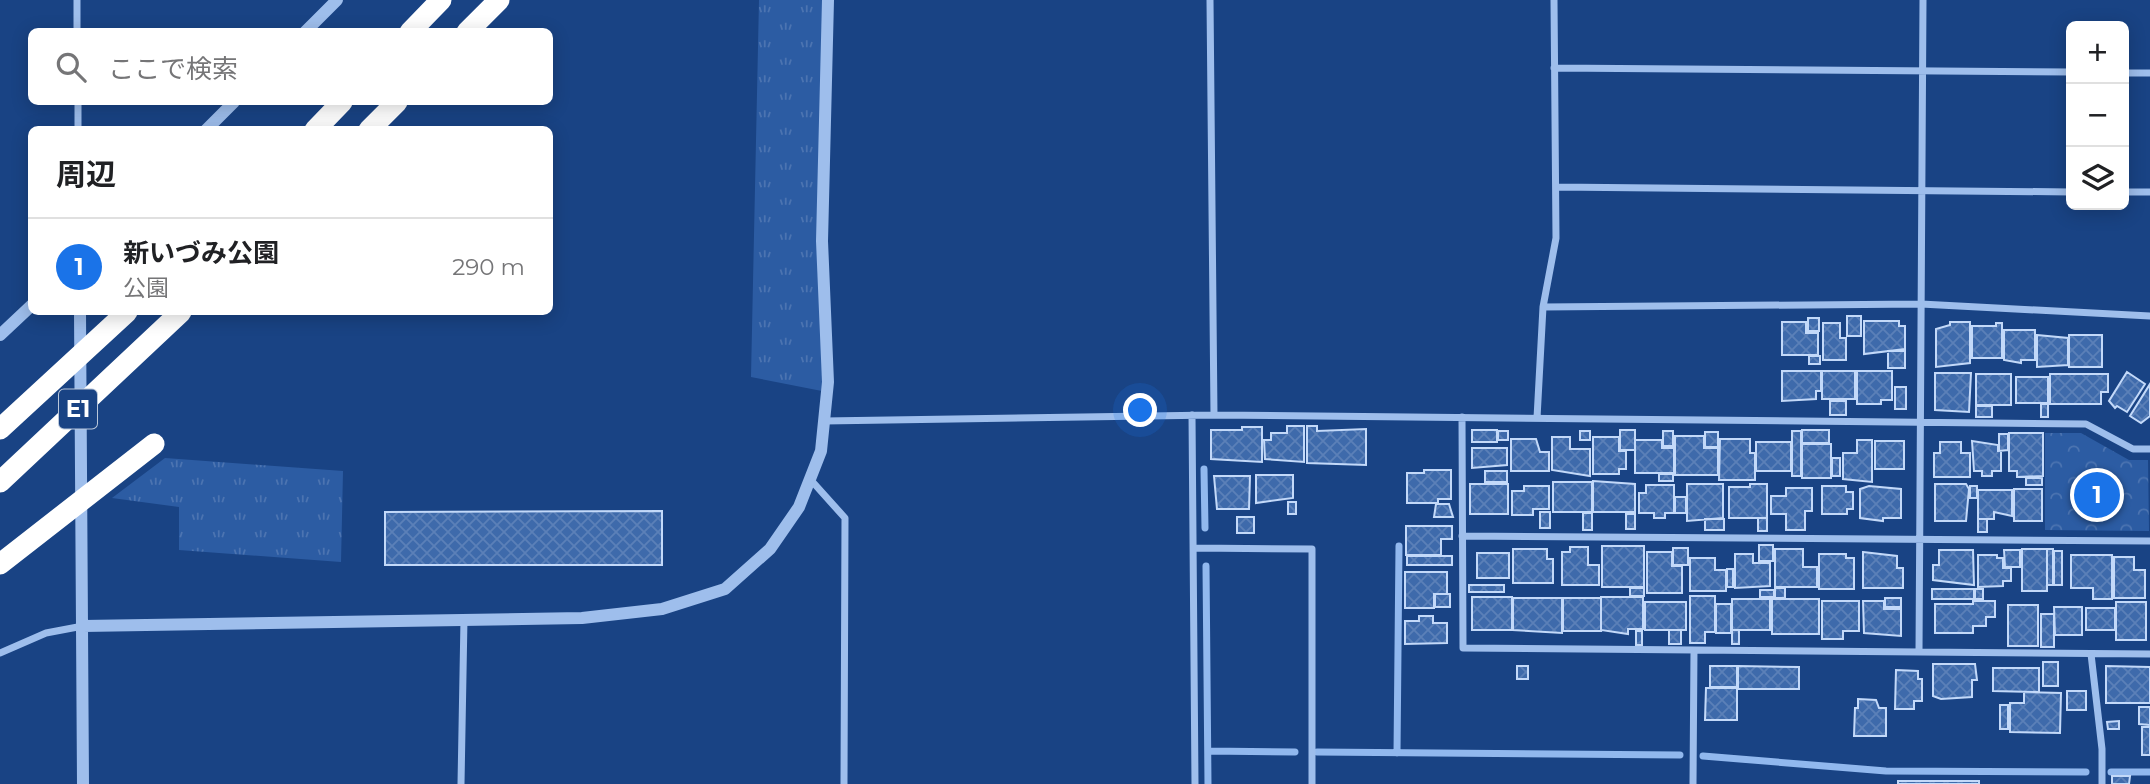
<!DOCTYPE html>
<html lang="ja">
<head>
<meta charset="utf-8">
<style>
	body { margin:0; font-family:Montserrat,"Noto Sans JP",sans-serif; background:#f2f2f2; color:#202124 }
	.controls { position:absolute; right:21px; top:21px; display:grid; overflow:hidden; border-radius:10px; box-shadow:0 4px 18px #0003 }
	.controls button { width:63px; height:63px; display:grid; place-items:center; padding:0; border:0; border-bottom:2px solid #e0e0e0; background:#fff; color:#202124; font:35px sans-serif }
	.you { position:absolute; left:1141px; top:411px; width:24px; height:24px; margin:-18px; border:5px solid #fff; border-radius:50%; background:#1a73e8; box-shadow:0 0 0 10px #1a73e833 }
	.badge { display:grid; place-items:center; width:46px; height:46px; border-radius:50%; background:#1a73e8; color:#fff; font-size:23px; font-weight:700 }
	.pin { position:absolute; translate:-50% -50%; border:4px solid #fff; box-shadow:0 2px 7px #0006 }
	.list { margin:0; padding:0; list-style:none }
	h2 { display:flex; justify-content:space-between; align-items:center; height:91px; margin:0; padding:0 28px; font-size:30px }
	h2 small { font-size:23px; font-weight:400; color:#757577 }
	.list li { display:grid; grid-template-columns:46px 1fr auto; gap:21px; align-items:center; box-sizing:border-box; height:98px; padding:0 28px; border-top:2px solid #e0e0e0 }
	.list b { display:block; font-size:26px; white-space:nowrap }
	.list p { margin:0; font-size:23px; white-space:nowrap; color:#757577 }
	.list em { font-size:23px; font-style:normal; color:#757577 }
	.icon { flex:none; width:38px; height:38px; fill:none; stroke:currentColor; stroke-width:2; stroke-linecap:round; stroke-linejoin:round }
	.map { position:relative; flex:none; width:2150px; height:784px; overflow:hidden }
	.search { position:absolute; background:#fff; box-shadow:0 4px 18px #0003; left:28px; top:28px; width:525px; height:77px; display:flex; align-items:center; gap:18px; box-sizing:border-box; padding:0 24px; border-radius:10px; color:#757577; font-size:26px }
	.panel { position:absolute; background:#fff; box-shadow:0 4px 18px #0003; left:28px; top:126px; width:525px; height:189px; border-radius:10px }
	.map>svg:first-child { display:block }
	.grass { fill:url(#grass-tufts) }
	.park { fill:url(#park-crowns) }
	.lines { fill:none; stroke-linecap:round; stroke-linejoin:round }
	.stream { stroke:#91b8ee; stroke-width:7 }
	.building { fill:url(#building-cross-hatch); stroke:#c3d9f9; stroke-width:2 }
	.minor { stroke:#9ebeec; stroke-width:7 }
	.tertiary { stroke:#9ebeec; stroke-width:12 }
	.motorway { stroke:#fff; stroke-width:21 }
	.labels { text-anchor:middle; stroke-width:5; stroke-linejoin:round; paint-order:stroke }
	.shield { fill:#194384; stroke:#bac7da; stroke-width:2 }
	.shield-label { font-size:23px; font-weight:bold; fill:#fff }
</style>
</head>
<body>
<div class="map">
<svg width="2150" height="784" viewBox="0 0 2150 784">
	<defs>
		<pattern id="grass-tufts" width="24" height="20" patternUnits="userSpaceOnUse" patternTransform="scale(1.75)"><rect width="24" height="20" fill="#2c5ca3"/><path d="M3 7l-1-3M5 7V3M7 7l1-3M15 17l-1-3M17 17v-4M19 17l1-3" fill="none" stroke="#4c74b1"/></pattern>
		<pattern id="park-crowns" width="20" height="18" patternUnits="userSpaceOnUse" patternTransform="scale(1.75)"><rect width="20" height="18" fill="#2c5ca3"/><path d="M2 6a3 3 0 1 1 6 0M12 15a3 3 0 1 1 6 0" fill="none" stroke="#4c74b1"/></pattern>
		<pattern id="building-cross-hatch" width="8" height="8" patternUnits="userSpaceOnUse" patternTransform="scale(1.75)"><rect width="8" height="8" fill="#3e6aab"/><path d="M0 0l8 8M0 8l8-8" fill="none" stroke="#5b80b8"/></pattern>
	</defs>
	<rect width="100%" height="100%" fill="#194384"/>
	<path class="grass" d="M759 0H828L827 392 751 377Z
		M165 458 343 471 341 562 179 550V507L112 498Z"/>
	<path class="park" d="M2045 433H2081L2129 460H2148L2149 531 2045 530Z"/>
	<g class="lines">
		<path class="stream" d="M1204 469 1205 528
			M1206 566 1208 784
			M1208 751 1295 752
			M1317 752 1680 755
			M1397 753 1399 546
			M1703 756 1886 771 2086 772
			M2111 772H2150"/>
	</g>
	<path class="building" d="M1847 316H1861V336H1847Z
		M1808 318H1819V331H1808Z
		M1864 321H1899V326H1905V349L1864 354Z
		M1782 322H1806V333H1818V355H1782Z
		M1950 322H1970V363L1936 367V329L1950 325Z
		M1823 323H1840V338H1846V360H1823Z
		M1996 323H2002V358H1972V326H1996Z
		M2004 330H2035V360H2021V363L2004 360Z
		M2037 335 2068 338V365L2037 367Z
		M2069 335H2102V367H2069Z
		M1888 351H1905V368H1888Z
		M1809 356H1820V364H1809Z
		M1782 371H1821V391H1816V399L1782 401Z
		M1822 371H1855V399H1822Z
		M1857 371H1892V400H1881V404H1857Z
		M2127 372 2145 384 2127 412 2117 406 2115 408 2109 401Z
		M1935 373H1971L1969 412 1935 410Z
		M1976 374H2011V405H1976Z
		M2050 374H2108V392H2101V404H2050Z
		M2016 377H2048V403H2016Z
		M2150 384V416L2141 423 2130 416Z
		M1895 387H1906V409H1895Z
		M1830 401H1846V415H1830Z
		M2041 404H2048V417H2041Z
		M1976 406H1992V417H1976Z
		M1287 426H1304V462L1265 459 1264 440H1271V433H1287Z
		M1307 426H1317V431L1366 429V465L1307 463Z
		M1242 427H1262V462L1211 459V430H1242Z
		M1472 430H1497V442H1472Z
		M1620 430H1635V450H1620Z
		M1802 430H1829V443H1802Z
		M1498 431H1508V440H1498Z
		M1580 431H1590V440H1580Z
		M1663 431H1673V446H1663Z
		M1792 431H1801V476H1792Z
		M1705 432H1718V447H1705Z
		M2009 433H2043V476L2017 477V471H2009Z
		M1999 434H2008V450L1999 451Z
		M1675 436H1704V448H1718V475H1675Z
		M1552 437H1570V449H1590V476L1552 470Z
		M1593 437H1619V451H1626V469H1619V474H1593Z
		M1511 439H1536L1540 452H1549V471H1511Z
		M1720 439H1750V453H1755V480H1719Z
		M1635 440H1662V448H1674V473H1635Z
		M1857 440H1872V482L1843 479V453H1857Z
		M1875 441H1904V469H1875Z
		M1972 441 1998 445V451H2001V471H1992V476H1982V471H1974Z
		M1756 442H1791V471H1756Z
		M1940 442H1961V453H1970V477H1934V453H1940Z
		M1802 444H1831V478H1802Z
		M1472 448H1507V465L1472 468Z
		M1832 458H1840V476H1832Z
		M1424 470H1451V499H1438V503H1407V473H1424Z
		M1485 471H1507V482H1485Z
		M1659 474H1673V481H1659Z
		M1256 475H1293V498L1256 503Z
		M1214 476H1250L1249 509H1217Z
		M2026 478H2042V485H2026Z
		M1593 481 1635 484V512H1593Z
		M1553 482H1592V512H1553Z
		M1470 484H1508V514H1470Z
		M1687 484H1723V518L1687 521Z
		M1750 484H1767V518H1729V487H1750Z
		M1935 484H1966L1969 489 1966 521H1935Z
		M1646 485H1674V513H1665V518H1654V513H1639V493H1646Z
		M1524 486H1549V509H1533V515H1512V491H1524Z
		M1822 486H1846V492H1853V509H1847V514H1822Z
		M1869 486 1901 489V518H1883V521L1860 518V489Z
		M1970 486H1977V498H1970Z
		M1786 488H1812V511H1805V530H1786V514H1771V496H1786Z
		M2014 489H2042V521H2014Z
		M1978 490H2012V516L1994 512V519H1978Z
		M1675 497H1686V513H1675Z
		M1288 502H1296V514H1288Z
		M1436 504H1449L1453 517H1434Z
		M662 511V565H385V512Z
		M1540 512H1550V528H1540Z
		M1583 513H1592V530H1583Z
		M1626 514H1635V529H1626Z
		M1237 517H1254V533H1237Z
		M1758 518H1767V531H1758Z
		M1705 519H1724V530H1705Z
		M1978 519H1987V532H1978Z
		M1406 526H1452V539H1441V555H1406Z
		M1759 545H1773V561H1759Z
		M1602 546H1644V587H1602Z
		M1570 547H1588V565H1599V585H1562V552H1570Z
		M1673 548H1688V565H1673Z
		M1513 549H1547V559H1553V583H1513Z
		M1775 549H1803V567H1817V587H1775Z
		M2022 549H2047V591H2022Z
		M2047 549H2053V585H2047Z
		M1939 550H1973L1974 585 1933 580V565H1939Z
		M2004 550H2020V567H2005Z
		M2054 551H2062V585H2054Z
		M1647 552H1672V566H1682V593H1647Z
		M1863 552 1897 556V568H1903V588H1863Z
		M1477 553H1509V578H1477Z
		M1735 554H1753V563H1770V586L1735 588Z
		M1819 554H1846V558H1854V589H1819Z
		M1978 555H1997V558H2003V568H2011V581H2003V586L1978 587Z
		M2071 555H2112V599H2093V588H2071Z
		M1407 556H1452V565H1407Z
		M2114 557H2134V570H2145V598H2114Z
		M1690 558H1715V570H1726V591H1690Z
		M1727 569H1733V587H1727Z
		M1405 572H1447V594H1434V608H1405Z
		M1469 585H1504V592H1469Z
		M1630 588H1644V596H1630Z
		M1775 588H1785V598H1775Z
		M1932 589H1974V599H1932Z
		M1975 589H1983V599H1975Z
		M1760 590H1774V597H1760Z
		M1435 594H1450V607H1435Z
		M1690 596H1715V632H1705V643H1690Z
		M1472 597H1512V630H1472Z
		M1601 597H1643V629H1628V634L1601 630Z
		M1513 598H1562V633L1513 630Z
		M1563 598H1601V631H1563Z
		M1885 598H1901V607H1885Z
		M1732 599H1770V630H1732Z
		M1772 599H1819V634H1772Z
		M1822 601H1859V631H1843V639H1822Z
		M1863 601H1884V609H1901V636L1864 633Z
		M1973 601H1995V617H1986V626H1973V633H1935V604H1973Z
		M1645 602H1686V630H1645Z
		M2116 602H2146V640H2116Z
		M1716 604H1731V633H1716Z
		M2008 605H2038V646H2008Z
		M2054 607H2082V635H2055Z
		M2086 608H2115V630H2086Z
		M2041 614H2054V647H2041Z
		M1419 616H1433V623H1447V643L1405 644V621H1419Z
		M1669 630H1681V644H1669Z
		M1732 630H1739V644H1732Z
		M1636 631H1642V645H1636Z
		M2043 662H2058V686H2043Z
		M1933 664H1975L1977 680H1972V697L1941 699 1933 696Z
		M1517 666H1528V679H1517Z
		M1710 666H1737V687H1710Z
		M1738 666 1799 667V689H1738Z
		M2106 666 2150 667V703H2106Z
		M1993 668H2039V692L1993 691Z
		M1896 670 1918 671V679H1922V701H1914V709H1895Z
		M1706 688H1737V720H1705Z
		M2067 691H2086V710H2067Z
		M2024 692 2061 693 2060 733 2010 732V703H2024Z
		M1858 699 1876 700 1879 708H1886V736H1854L1855 708H1858Z
		M2000 705H2008V729H2000Z
		M2139 707H2150V725L2139 724Z
		M2119 721V729H2108L2107 722Z
		M2142 727H2150V755H2142Z
		M2112 776H2130L2129 784H2112Z
		M1898 781H1979V784H1898Z"/>
	<g class="lines">
		<path class="minor" d="M1210 0 1214 415
			M77 32V0
			M1554 68 2071 72
			M2124 73H2150
			M78 102V130
			M1556 187 2071 192
			M2124 192H2150
			M1543 307 1921 304 2150 316
			M1192 415 1195 784
			M1462 417 1463 648 2150 654
			M1537 418 1543 307 1556 238 1554 0
			M824 421 1214 415 2086 424 2133 449H2150
			M810 479 845 518 844 784
			M1462 536 2150 541
			M1194 548 1312 549V784
			M1919 652 1923 0
			M0 653 46 633 83 626
			M2091 654 2102 749V784
			M461 784 464 619
			M1693 784 1694 650"/>
		<path class="tertiary" d="M305 32 337 0
			M206 130 234 102
			M80 312 83 784
			M0 335 32 305
			M83 626 582 618 662 609 725 589 770 549 799 507 821 451 828 382 822 241 828 0"/>
		<path class="motorway" d="M410 32 441 0
			M467 32 499 0
			M315 130 342 102
			M369 130 397 102
			M0 429 127 312
			M0 482 181 312
			M0 564 154 444"/>
	</g>
	<g class="labels">
		<rect class="shield" x="59" y="389.5" width="38" height="39" rx="5"/>
		<g class="shield-label">
			<text x="78" y="417">E1</text>
		</g>
	</g>
</svg>
<div class="controls">
<button>+</button>
<button>−</button>
<button><svg class="icon" aria-label="layers" viewBox="0 0 24 24"><path d="M12 4l9 5-9 5-9-5zM3 14l9 5 9-5"/></svg></button>
</div>
<div class="you"></div>
<div class="pin badge" style="left:2097px;top:495px">1</div>
<div class="search"><svg class="icon" aria-label="search" viewBox="0 0 24 24"><circle cx="10" cy="10" r="6"/><path d="M15 15l6 6"/></svg>ここで検索</div>
<section class="panel">
<h2>周辺<small></small></h2>
<ul class="list">
<li><span class="badge">1</span><div><b>新いづみ公園</b><p>公園</p></div><em>290 m</em></li>
</ul>
</section>
</div>
</body>
</html>
